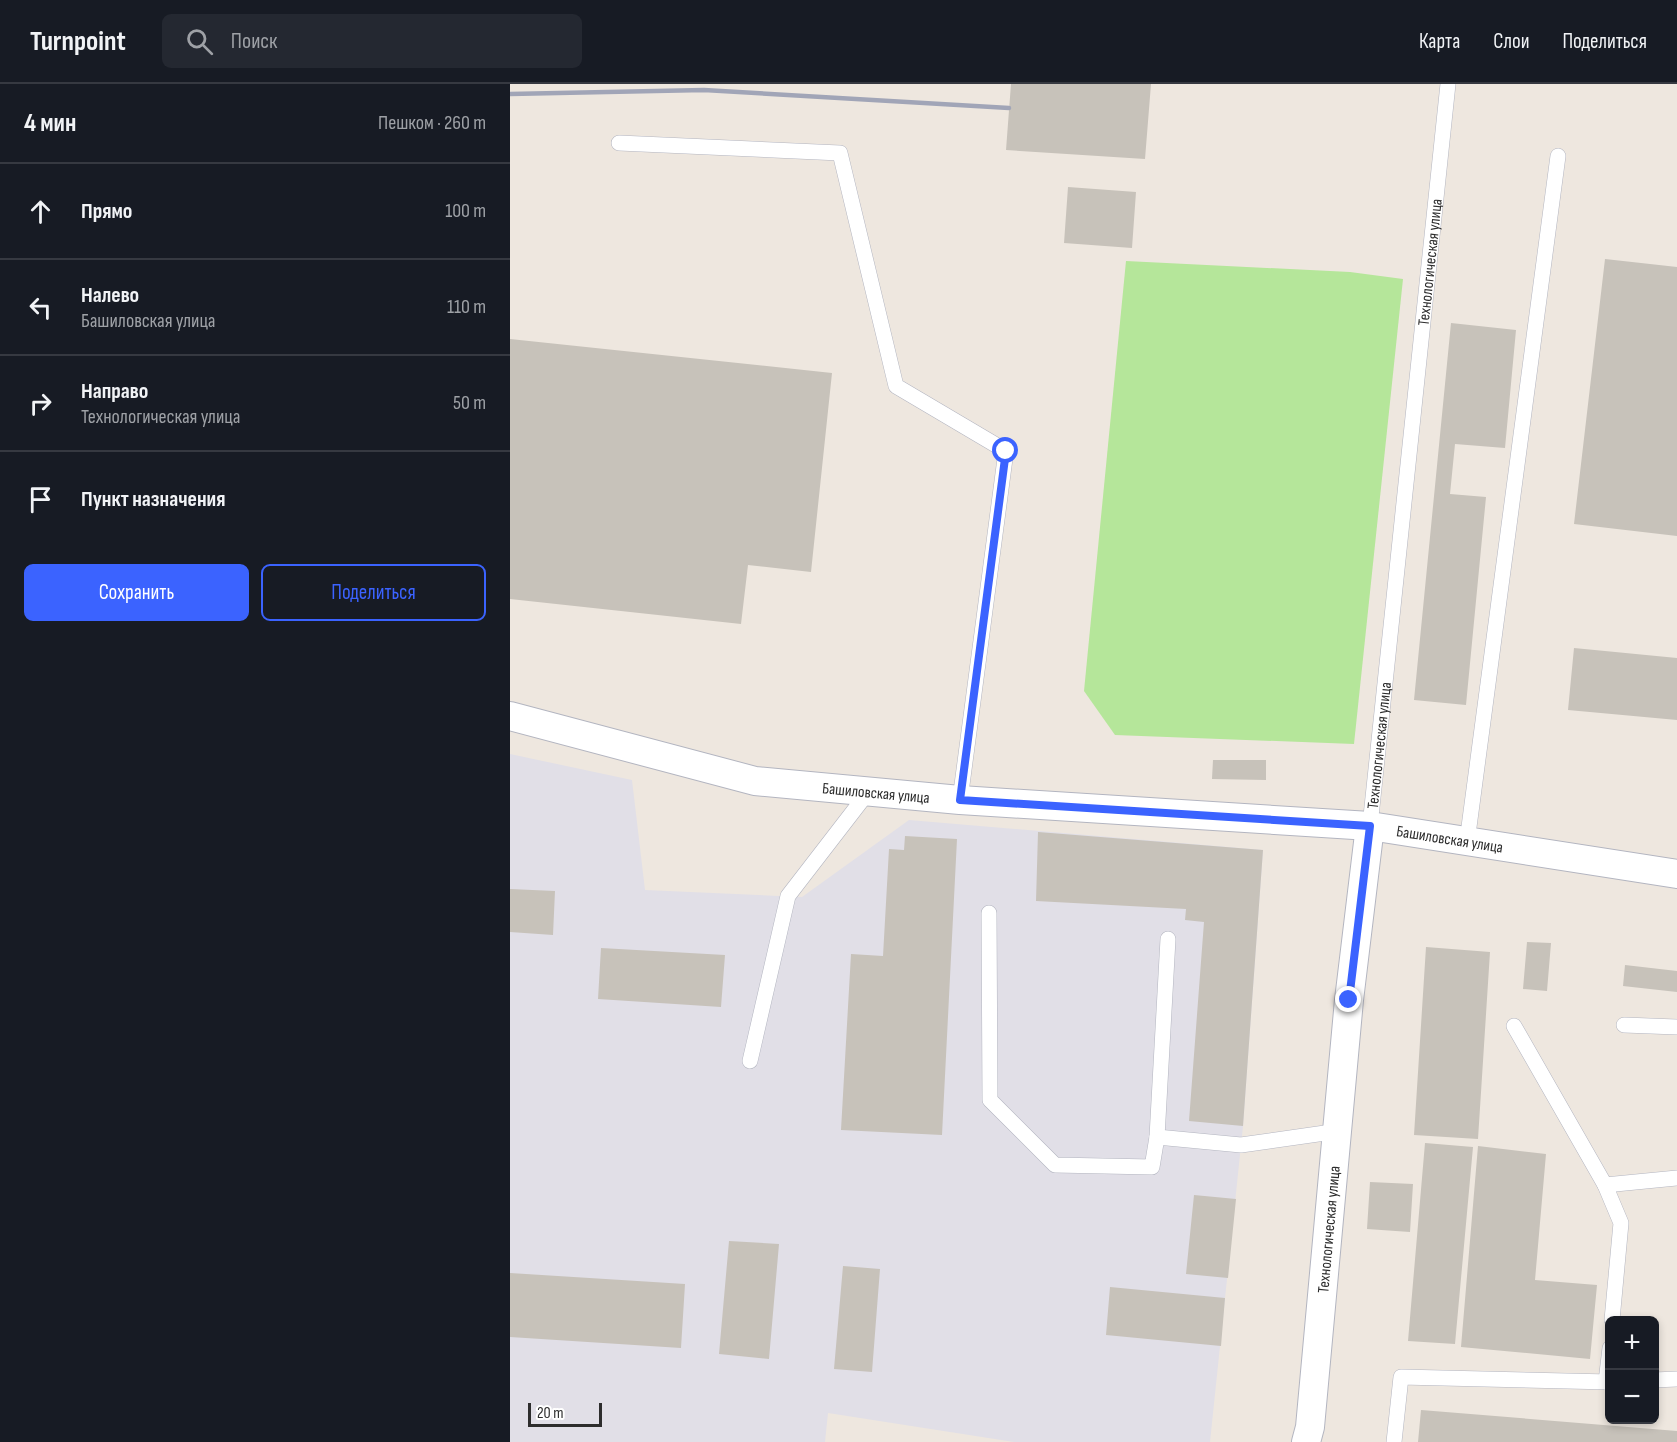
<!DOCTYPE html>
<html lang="ru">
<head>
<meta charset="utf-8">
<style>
	body { margin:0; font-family:"Sofia Sans Condensed",sans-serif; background:#242831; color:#f1f3f6 }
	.controls { position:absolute; right:18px; bottom:18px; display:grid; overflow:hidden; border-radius:9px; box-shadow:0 3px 9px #0003 }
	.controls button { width:54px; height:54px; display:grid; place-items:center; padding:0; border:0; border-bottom:2px solid #363941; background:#171b24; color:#f1f3f6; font:30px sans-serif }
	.scale { position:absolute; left:18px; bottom:15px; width:74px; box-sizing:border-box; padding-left:6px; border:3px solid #2d2d2d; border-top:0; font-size:16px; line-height:21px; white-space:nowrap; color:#2d2d2d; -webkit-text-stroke:4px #fff; paint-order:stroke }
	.stop { position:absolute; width:18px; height:18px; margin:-14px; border:4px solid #3b63ff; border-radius:50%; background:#fff }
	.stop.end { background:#3b63ff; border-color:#fff; box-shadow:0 2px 6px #0008 }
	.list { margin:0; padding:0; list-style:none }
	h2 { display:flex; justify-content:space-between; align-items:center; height:78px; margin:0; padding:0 24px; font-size:26px }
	h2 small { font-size:20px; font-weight:400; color:#9ea1a6 }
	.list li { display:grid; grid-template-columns:39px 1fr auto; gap:18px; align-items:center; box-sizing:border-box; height:96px; padding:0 24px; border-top:2px solid #363941 }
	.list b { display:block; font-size:22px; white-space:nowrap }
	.list p { margin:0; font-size:20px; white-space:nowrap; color:#9ea1a6 }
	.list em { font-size:20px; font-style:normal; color:#9ea1a6 }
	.actions { display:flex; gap:12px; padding:18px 24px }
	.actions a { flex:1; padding:14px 0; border:2px solid #3b63ff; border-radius:9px; text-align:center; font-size:21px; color:#3b63ff }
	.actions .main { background:#3b63ff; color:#fff }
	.icon { flex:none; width:33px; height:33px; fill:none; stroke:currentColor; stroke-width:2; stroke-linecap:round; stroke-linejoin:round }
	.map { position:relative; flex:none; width:1167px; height:1358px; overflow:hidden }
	header { display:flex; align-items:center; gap:36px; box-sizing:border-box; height:84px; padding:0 30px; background:#171b24; border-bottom:2px solid #363941 }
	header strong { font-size:28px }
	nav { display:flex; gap:33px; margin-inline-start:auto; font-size:21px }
	.search { width:420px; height:54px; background:#242831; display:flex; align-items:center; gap:15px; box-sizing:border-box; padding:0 21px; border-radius:9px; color:#9ea1a6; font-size:22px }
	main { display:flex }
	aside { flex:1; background:#171b24 }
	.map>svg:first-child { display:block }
	.industrial { fill:#e1dfe7 }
	.green { fill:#b5e69a }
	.building { fill:#c7c2ba }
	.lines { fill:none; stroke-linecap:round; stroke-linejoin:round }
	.service-casing { stroke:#b3b5c0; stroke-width:16 }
	.minor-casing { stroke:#b3b5c0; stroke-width:30 }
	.service { stroke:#fff; stroke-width:15 }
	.minor { stroke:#fff; stroke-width:28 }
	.rail { stroke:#a1a5b7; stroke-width:4.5 }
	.route { stroke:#3b63ff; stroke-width:8 }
	.labels { text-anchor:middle; stroke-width:6; stroke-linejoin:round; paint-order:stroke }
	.street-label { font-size:16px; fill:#2d2d2d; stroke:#fff }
</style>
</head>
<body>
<header>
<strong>Turnpoint</strong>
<div class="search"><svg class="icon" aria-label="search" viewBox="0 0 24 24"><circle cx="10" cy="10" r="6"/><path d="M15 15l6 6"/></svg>Поиск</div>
<nav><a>Карта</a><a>Слои</a><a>Поделиться</a></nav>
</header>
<main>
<aside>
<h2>4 мин<small>Пешком · 260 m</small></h2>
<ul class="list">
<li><svg class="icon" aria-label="ahead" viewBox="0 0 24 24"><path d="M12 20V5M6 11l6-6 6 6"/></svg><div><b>Прямо</b></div><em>100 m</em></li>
<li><svg class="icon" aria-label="left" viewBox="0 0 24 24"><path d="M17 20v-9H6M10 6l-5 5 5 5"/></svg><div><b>Налево</b><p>Башиловская улица</p></div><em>110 m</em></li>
<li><svg class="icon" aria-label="right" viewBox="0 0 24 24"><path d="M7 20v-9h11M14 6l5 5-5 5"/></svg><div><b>Направо</b><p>Технологическая улица</p></div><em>50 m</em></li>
<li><svg class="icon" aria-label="arrive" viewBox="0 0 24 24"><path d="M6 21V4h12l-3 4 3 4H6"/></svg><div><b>Пункт назначения</b></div></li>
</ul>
<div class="actions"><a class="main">Сохранить</a><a>Поделиться</a></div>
</aside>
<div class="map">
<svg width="1167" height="1358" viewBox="0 0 1167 1358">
	<rect width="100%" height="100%" fill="#eee7df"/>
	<path class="industrial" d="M0 670 122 696 135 806 292 813 399 736 753 766 733 1042 700 1358H504L318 1329 315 1358H0Z"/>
	<path class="green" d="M616 177 840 188 893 195 844 660 605 651 574 607Z"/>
	<path class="building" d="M501 0H641L635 75 496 66Z
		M558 103 626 108 622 164 554 159Z
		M1095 175 1167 183V452L1064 440Z
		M941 239 1006 246 995 364 945 360 940 410 976 413 956 621 904 616Z
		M0 255 322 289 301 488 238 481 231 540 0 515Z
		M1064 564 1167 574V636L1058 626Z
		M703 676H756V696L702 695Z
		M528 748 753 766 733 1042 679 1037 694 838 675 836 676 825 526 817Z
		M395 752 447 755 432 1051 331 1046 341 870 373 872 379 765 394 766Z
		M0 805 45 807 43 851 0 848Z
		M1017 858 1041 859 1037 907 1013 905Z
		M916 863 980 868 968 1055 904 1051Z
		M91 864 215 871 211 923 88 915Z
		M1115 881 1167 887V908L1113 902Z
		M915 1059 963 1063 945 1260 898 1257Z
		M968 1062 1036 1070 1025 1196 1087 1201 1080 1275 951 1263Z
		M860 1098 903 1100 900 1148 857 1145Z
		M684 1111 726 1115 718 1194 676 1190Z
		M219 1157 269 1160 259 1275 209 1270Z
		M333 1182 370 1185 362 1288 324 1285Z
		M0 1189 175 1200 171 1264 0 1253Z
		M600 1203 715 1214 711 1262 596 1251Z
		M911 1326 1167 1347V1358H908Z"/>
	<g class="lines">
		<g class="service-casing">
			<g id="service">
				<path d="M109 59 330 69 386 302 496 367 450 716"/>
				<path id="s1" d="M860 742 938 0"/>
				<path d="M957 758 1048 72"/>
				<path d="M479 829 480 1016 545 1081 642 1083 647 1053 731 1061 829 1047"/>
				<path d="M1114 941 1167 943"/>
				<path d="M1004 942 1095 1101"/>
				<path d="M240 977 278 812 359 707"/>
				<path d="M647 1053 658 855"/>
				<path d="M1102 1236 1111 1139 1095 1101 1167 1094"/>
				<path d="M1144 1296 1167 1295"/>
				<path d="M1096 1298 1100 1264"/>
				<path d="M884 1358 891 1293 1100 1298"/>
			</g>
		</g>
		<g class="minor-casing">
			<g id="minor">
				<path id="s2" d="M0 632 245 697 450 716 860 742 1167 790"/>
				<path id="s3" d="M796 1358 800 1343 839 916 860 742"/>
			</g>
		</g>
		<use href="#service" class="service"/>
		<use href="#minor" class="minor"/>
		<path class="rail" d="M0 10 194 6 499 24"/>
	</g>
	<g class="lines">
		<path class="route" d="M496 367 450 716 860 742 839 916"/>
	</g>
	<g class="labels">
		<g class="street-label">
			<text dy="6" stroke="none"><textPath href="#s1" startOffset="567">Технологическая улица</textPath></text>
			<text dy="6" stroke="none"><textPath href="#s1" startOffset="81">Технологическая улица</textPath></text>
			<text dy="6" stroke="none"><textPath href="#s2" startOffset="375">Башиловская улица</textPath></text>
			<text dy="6" stroke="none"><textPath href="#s2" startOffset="951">Башиловская улица</textPath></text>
			<text dy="6" stroke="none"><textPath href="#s3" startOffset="214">Технологическая улица</textPath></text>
		</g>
	</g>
</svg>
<div class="controls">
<button>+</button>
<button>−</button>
</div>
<div class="scale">20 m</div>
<div class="stop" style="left:496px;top:367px"></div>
<div class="stop end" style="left:839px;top:916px"></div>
</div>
</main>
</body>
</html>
